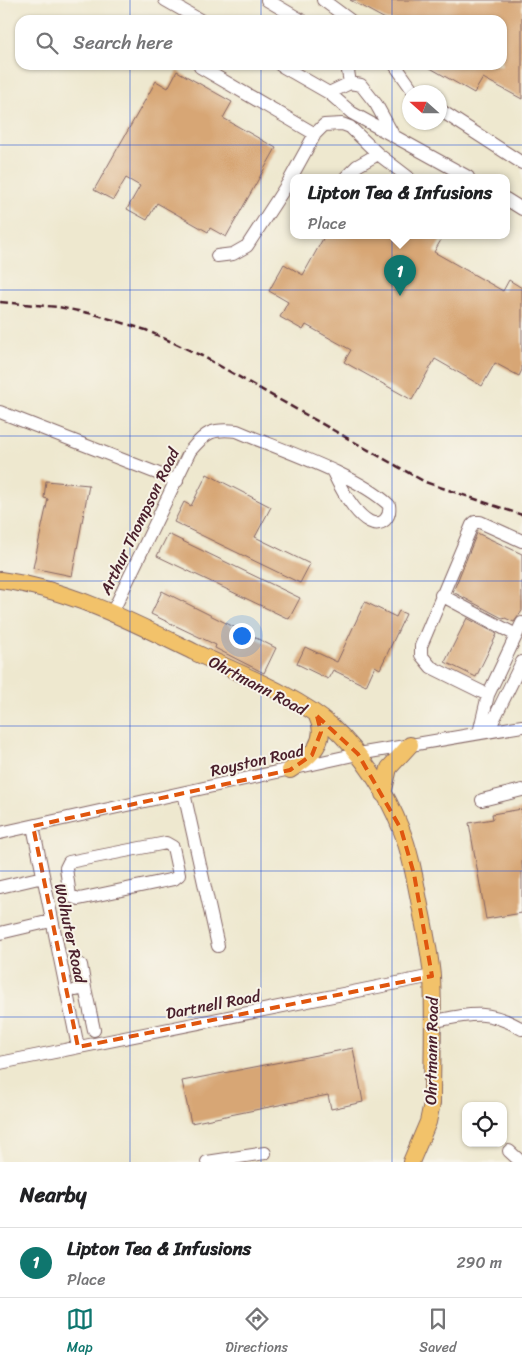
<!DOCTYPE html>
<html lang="en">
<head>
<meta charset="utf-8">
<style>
	body { margin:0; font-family:Sriracha,sans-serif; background:#f6f6f6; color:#202124 }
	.controls { position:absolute; right:15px; bottom:15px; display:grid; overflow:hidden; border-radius:10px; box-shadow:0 1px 4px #0004 }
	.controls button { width:45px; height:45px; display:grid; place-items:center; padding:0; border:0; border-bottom:1px solid #e0e0e0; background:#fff; color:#202124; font:25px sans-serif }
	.compass { position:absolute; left:402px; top:85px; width:45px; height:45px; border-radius:50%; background:#fff; box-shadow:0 1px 4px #0004; rotate:291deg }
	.you { position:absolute; left:241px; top:635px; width:18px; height:18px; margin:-12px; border:4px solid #fff; border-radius:50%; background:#1a73e8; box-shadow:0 0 0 8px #1a73e833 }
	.badge { display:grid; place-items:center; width:32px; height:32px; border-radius:50%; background:#0f766e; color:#fff; font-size:16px; font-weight:700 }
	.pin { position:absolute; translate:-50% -41px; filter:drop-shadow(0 1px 2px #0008) }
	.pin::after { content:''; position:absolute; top:26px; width:18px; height:15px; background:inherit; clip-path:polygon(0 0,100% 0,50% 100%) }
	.popup { position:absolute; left:290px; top:174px; width:220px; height:65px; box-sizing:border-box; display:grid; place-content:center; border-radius:10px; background:#fff; filter:drop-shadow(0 1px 4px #0005); font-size:16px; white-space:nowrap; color:#757577 }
	.popup b { font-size:19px; color:#202124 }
	.popup::after { content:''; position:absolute; left:50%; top:100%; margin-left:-10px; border:10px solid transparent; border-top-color:#fff }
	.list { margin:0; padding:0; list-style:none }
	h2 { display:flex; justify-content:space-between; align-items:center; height:65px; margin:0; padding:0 20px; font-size:21px }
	h2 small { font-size:16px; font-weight:400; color:#757577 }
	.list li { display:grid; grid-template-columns:32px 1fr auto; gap:15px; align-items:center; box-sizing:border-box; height:70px; padding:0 20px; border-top:1px solid #e0e0e0 }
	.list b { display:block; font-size:19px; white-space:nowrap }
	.list p { margin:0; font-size:16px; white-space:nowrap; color:#757577 }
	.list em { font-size:16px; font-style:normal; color:#757577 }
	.icon { flex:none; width:28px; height:28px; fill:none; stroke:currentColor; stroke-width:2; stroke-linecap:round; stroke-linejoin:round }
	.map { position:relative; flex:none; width:522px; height:1162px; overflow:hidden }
	.search { position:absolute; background:#fff; box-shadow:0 1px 4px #0004; left:15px; right:15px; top:15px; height:55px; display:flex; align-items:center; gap:12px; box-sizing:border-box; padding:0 18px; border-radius:15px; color:#757577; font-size:19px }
	.sheet { height:135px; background:#fff }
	nav { display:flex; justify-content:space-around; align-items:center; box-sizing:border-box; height:70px; border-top:1px solid #e0e0e0; background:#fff; font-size:14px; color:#757577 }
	nav a { display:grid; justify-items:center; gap:2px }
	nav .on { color:#0f766e }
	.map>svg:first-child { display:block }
	.building { fill:#d7a674 }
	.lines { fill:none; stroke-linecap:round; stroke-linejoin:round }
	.minor-casing { stroke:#836564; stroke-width:14 }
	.major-casing { stroke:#836564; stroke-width:18 }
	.minor { stroke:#fff; stroke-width:12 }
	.major { stroke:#f2c26a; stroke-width:16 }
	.rail { stroke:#4a1f2b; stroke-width:2.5; stroke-dasharray:8 4; stroke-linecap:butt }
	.marked { fill:none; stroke:#e0560e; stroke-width:4; stroke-dasharray:10 6; stroke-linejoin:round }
	.grid { fill:none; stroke:#1d4ed8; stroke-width:1; stroke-opacity:0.55 }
	.labels { text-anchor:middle; stroke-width:4; stroke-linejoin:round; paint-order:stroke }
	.street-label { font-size:16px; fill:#4a1f2b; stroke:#f7f3e8 }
</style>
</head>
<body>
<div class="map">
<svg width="522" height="1162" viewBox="0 0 522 1162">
	<rect width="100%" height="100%" fill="#f7f3e8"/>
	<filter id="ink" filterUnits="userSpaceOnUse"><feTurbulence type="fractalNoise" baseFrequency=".02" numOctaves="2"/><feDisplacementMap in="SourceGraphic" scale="10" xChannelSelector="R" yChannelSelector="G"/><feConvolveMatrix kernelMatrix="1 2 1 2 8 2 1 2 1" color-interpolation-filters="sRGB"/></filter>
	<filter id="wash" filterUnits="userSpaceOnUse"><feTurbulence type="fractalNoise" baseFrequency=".0096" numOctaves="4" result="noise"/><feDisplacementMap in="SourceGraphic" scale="20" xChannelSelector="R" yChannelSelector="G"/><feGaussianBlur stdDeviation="1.12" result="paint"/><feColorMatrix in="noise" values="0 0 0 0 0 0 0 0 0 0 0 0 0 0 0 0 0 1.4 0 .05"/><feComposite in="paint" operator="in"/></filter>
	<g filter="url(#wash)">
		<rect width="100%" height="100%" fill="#eee8cf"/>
		<g id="blocks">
			<path class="building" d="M350 0H522V99L483 78 474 93 425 65H502V20H387Z
				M177 71 232 102 223 118 276 148 226 237 210 228 208 232 157 203 147 220 127 209 140 186 126 178 113 200 94 190 156 81 168 88Z
				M325 235H432L441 240 434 252 503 291 509 280 522 288V370L519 376 495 363 482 386 435 359 412 400 344 362 351 350 306 325 303 330 280 317 288 302 269 291 284 264 303 275Z
				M207 474 271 507 255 537 310 564 300 583 174 522 184 502 191 506Z
				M46 481 89 485 72 576 33 568 48 499 44 498Z
				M477 533 522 554V611L514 622 505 618 504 619 453 592Z
				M168 534 300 598 289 619 157 556Z
				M162 591 276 648 264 673 215 648 216 645 151 614Z
				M365 602 396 617 399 611 406 614 380 669 375 666 366 686 333 670 328 679 297 664 305 647 337 662Z
				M467 618 497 634 476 677 445 662Z
				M522 809V913L486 919 469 823 493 819 492 814Z
				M353 1048 363 1102 331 1109 328 1095 191 1123 182 1081Z"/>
		</g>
	</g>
	<g filter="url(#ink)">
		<use href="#blocks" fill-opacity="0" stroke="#836564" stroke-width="1"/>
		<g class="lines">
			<g class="minor-casing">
				<path id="minor" d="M165 0 200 20
					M267 0 301 20
					M323 0 350 20
					M280 65 329 93 352 113 468 177
					M347 65 350 83
					M395 65 414 92
					M200 67 315 134
					M329 93 350 83 361 85 376 104 392 133
					M440 110 522 163
					M346 177 357 166 378 154
					M506 199 522 209
					M217 256 233 254 247 246 288 183 315 134 324 125 342 124 350 127 378 154 408 177
					M0 412 177 481
					M522 541 480 522H475L472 525 421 646V655L431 667 488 695 522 623
					M441 595 516 635
					M112 613 190 451C206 432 212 428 237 431 281 450 356 474 389 505 390 511 389 516 385 520 365 537 339 485 333 472
					M488 731 522 662
					M479 733 488 695
					M184 793 218 946
					M482 800 522 790
					M33 826 78 1047
					M0 833 358 754 522 726
					M166 843 173 847 179 875 174 879 79 899 70 896 66 868 69 862Z
					M0 887 43 877
					M0 933 51 921
					M85 988 94 1030
					M76 990 85 988 81 965
					M431 1022C470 1014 487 1008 522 1029
					M0 1063 432 976
					M509 1151 521 1162
					M207 1162 265 1153"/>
			</g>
			<g class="major-casing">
				<path id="major" d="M0 580C69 589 133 622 194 652 238 673 297 695 333 727 362 754 387 793 401 829 412 856 416 887 422 915 426 935 430 956 432 976 434 1018 432 1061 432 1103L428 1122 411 1162
					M290 770C311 757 329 741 317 716
					M383 794 389 768 410 745"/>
			</g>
			<use href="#minor" class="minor"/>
			<use href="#major" class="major"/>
			<path class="rail" d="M0 302 58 307 94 314 146 330 202 356 425 482 522 515"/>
		</g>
	</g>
	<path class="marked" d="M317 716 358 754 401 829 414 874 432 976 78 1047 33 826 290 770 312 755 321 732Z"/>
	<path class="grid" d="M130 0V20M261 0V20M392 0V20M130 65V1162M261 65V1162M392 65V1162M0 145H522M0 290H522M0 436H522M0 581H522M0 726H522M0 871H522M0 1017H522"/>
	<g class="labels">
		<g class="street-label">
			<text transform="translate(139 521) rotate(-64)" y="6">Arthur Thompson Road</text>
			<text transform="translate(258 685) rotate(28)" y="6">Ohrtmann Road</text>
			<text transform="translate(257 760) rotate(-13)" y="6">Royston Road</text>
			<text transform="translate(71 933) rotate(78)" y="6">Wolhuter Road</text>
			<text transform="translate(213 1004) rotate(-11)" y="6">Dartnell Road</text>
			<text transform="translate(431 1051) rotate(-89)" y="6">Ohrtmann Road</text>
		</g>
	</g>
</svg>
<div class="controls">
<button><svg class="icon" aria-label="locate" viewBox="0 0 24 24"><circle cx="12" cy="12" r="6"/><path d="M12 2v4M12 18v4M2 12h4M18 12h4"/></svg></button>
</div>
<svg class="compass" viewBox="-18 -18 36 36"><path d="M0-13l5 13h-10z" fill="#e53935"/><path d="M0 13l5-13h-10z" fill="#757577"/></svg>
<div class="you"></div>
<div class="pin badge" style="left:400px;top:296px">1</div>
<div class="popup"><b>Lipton Tea &amp; Infusions</b>Place</div>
<div class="search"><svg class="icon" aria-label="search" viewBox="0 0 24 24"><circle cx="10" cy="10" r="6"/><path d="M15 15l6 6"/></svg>Search here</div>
</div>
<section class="sheet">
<h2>Nearby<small></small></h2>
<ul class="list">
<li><span class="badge">1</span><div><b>Lipton Tea &amp; Infusions</b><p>Place</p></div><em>290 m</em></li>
</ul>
</section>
<nav>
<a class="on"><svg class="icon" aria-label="map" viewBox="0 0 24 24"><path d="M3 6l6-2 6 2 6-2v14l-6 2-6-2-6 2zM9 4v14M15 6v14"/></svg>Map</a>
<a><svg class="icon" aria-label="directions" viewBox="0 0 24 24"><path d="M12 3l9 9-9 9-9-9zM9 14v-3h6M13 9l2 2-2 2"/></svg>Directions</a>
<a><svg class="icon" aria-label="saved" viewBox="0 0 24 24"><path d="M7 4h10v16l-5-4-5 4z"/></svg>Saved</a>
</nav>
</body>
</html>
